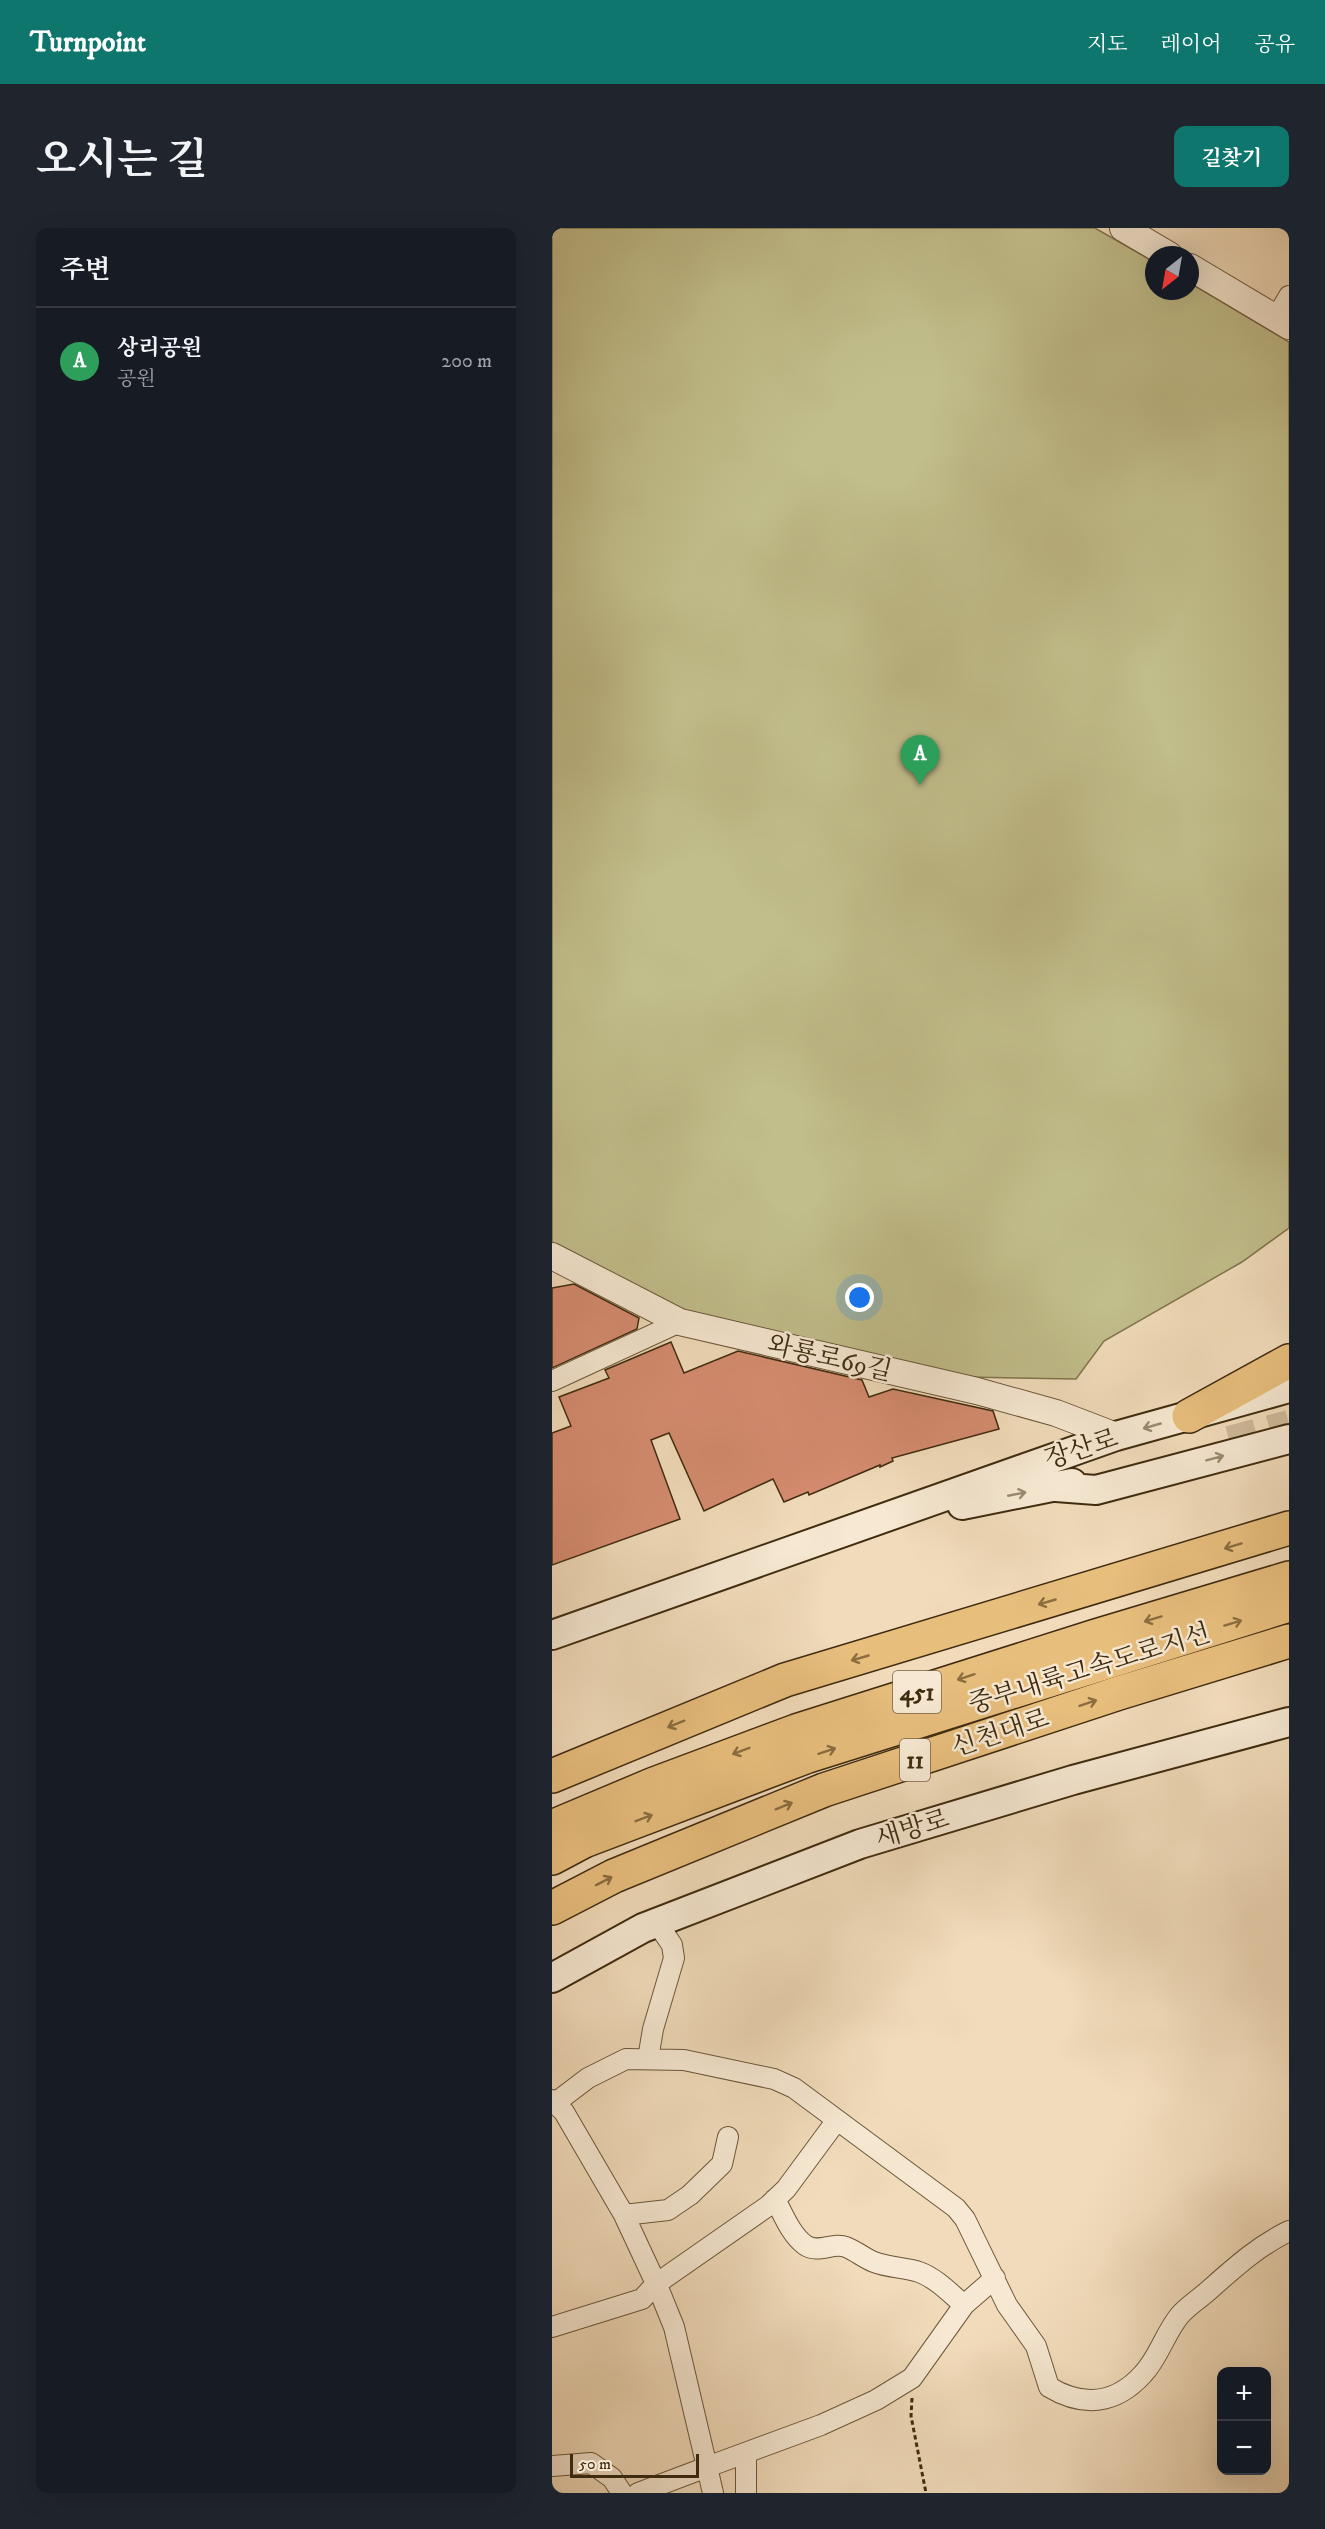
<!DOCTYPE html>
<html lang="ko">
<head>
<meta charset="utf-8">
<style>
	body { margin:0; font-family:"IM FELL DW Pica","Noto Serif KR",serif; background:#20242c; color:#f1f3f6 }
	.controls { position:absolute; right:18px; bottom:18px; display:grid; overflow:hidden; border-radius:12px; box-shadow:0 6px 24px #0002 }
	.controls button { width:54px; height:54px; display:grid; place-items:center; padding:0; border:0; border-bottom:2px solid #363941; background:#171b24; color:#f1f3f6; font:30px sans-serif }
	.compass { position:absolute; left:593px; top:18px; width:54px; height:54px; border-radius:50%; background:#171b24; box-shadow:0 6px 24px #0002; rotate:211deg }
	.scale { position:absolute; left:18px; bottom:15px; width:129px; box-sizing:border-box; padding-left:6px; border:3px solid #3f2b0f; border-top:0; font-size:16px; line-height:21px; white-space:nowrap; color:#3f2b0f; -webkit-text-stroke:4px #f6e8d2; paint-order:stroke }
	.you { position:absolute; left:308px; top:1070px; width:21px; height:21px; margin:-15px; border:4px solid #fff; border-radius:50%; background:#1a73e8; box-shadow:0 0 0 9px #1a73e833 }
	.badge { display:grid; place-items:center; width:39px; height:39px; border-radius:50%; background:#0f766e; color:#fff; font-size:20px; font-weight:700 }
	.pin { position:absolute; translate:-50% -50px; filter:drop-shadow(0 2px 3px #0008) }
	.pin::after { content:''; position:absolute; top:32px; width:21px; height:18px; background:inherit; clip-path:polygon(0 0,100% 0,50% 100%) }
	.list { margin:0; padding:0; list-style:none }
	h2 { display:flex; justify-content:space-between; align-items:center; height:78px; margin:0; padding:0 24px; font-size:26px }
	h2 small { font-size:20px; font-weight:400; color:#9ea1a6 }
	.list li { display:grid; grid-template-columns:39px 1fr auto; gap:18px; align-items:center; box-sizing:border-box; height:108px; padding:0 24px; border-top:2px solid #363941 }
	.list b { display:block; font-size:22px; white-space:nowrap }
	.list p { margin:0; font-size:20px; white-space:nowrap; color:#9ea1a6 }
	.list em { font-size:20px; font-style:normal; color:#9ea1a6 }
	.map { position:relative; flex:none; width:737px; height:2265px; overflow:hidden; border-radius:12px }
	header { display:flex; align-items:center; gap:36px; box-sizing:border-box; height:84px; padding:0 30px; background:#0f766e; color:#fff }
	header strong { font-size:28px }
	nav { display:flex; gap:33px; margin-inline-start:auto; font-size:21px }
	.intro { display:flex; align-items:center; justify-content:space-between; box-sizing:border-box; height:144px; padding:0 36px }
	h1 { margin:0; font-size:42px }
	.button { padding:15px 27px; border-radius:12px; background:#0f766e; color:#fff; font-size:21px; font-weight:700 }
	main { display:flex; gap:36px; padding:0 36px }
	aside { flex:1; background:#171b24; border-radius:12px; box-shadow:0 6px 24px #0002 }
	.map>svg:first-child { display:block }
	.green { fill:#c1be8b; stroke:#80744d; stroke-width:1.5 }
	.building { fill:#d58b6f; stroke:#3f2b0f; stroke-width:1.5 }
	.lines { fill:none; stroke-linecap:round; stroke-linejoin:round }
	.secondary-tunnel { stroke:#cdb898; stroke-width:28; stroke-dasharray:28 14; stroke-linecap:butt }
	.minor-casing { stroke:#6c573a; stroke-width:22 }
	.tertiary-casing { stroke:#6c573a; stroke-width:28 }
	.secondary-casing { stroke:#3f2b0f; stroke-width:32 }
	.trunk-casing { stroke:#3f2b0f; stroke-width:36 }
	.motorway-casing { stroke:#3f2b0f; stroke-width:36 }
	.path { stroke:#3f2b0f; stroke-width:3; stroke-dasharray:4.5 3; stroke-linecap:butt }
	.minor { stroke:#f6e8d2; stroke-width:20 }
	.tertiary { stroke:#f6e8d2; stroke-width:26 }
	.secondary { stroke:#f6e8d2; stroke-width:28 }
	.trunk { stroke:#e8be7d; stroke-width:33 }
	.motorway { stroke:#e8be7d; stroke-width:33 }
	.oneway { stroke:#9a8a70 }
	.oneway2 { stroke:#8b6d40 }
	.labels { text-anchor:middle; stroke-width:5; stroke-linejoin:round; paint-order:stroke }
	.shield { fill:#f6e8d2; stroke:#76644a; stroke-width:1.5 }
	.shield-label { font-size:24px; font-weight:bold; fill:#3f2b0f }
	.street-label { font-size:26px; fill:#3f2b0f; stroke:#f6e8d2 }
</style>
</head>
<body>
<header>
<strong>Turnpoint</strong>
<nav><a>지도</a><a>레이어</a><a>공유</a></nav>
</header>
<div class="intro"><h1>오시는 길</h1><a class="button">길찾기</a></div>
<main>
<aside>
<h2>주변<small></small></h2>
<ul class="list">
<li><span class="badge" style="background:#2e9e5b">A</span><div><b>상리공원</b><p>공원</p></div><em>200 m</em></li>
</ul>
</aside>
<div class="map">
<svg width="737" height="2265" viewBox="0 0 737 2265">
	<rect width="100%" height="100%" fill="#f1dbba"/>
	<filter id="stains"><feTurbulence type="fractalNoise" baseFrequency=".00333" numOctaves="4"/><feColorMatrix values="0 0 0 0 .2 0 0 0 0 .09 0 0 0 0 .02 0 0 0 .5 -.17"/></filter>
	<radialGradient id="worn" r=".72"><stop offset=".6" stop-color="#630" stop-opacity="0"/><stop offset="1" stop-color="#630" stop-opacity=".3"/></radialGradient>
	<path class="green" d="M0 0H543L602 34V63H638V55L737 114V1000L690 1034 552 1113 524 1151 415 1149 133 1087 0 1017Z"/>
	<path class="building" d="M22 1056 87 1090 85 1101 0 1140V1060Z
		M119 1114 132 1145 186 1123 310 1152 317 1169 341 1161 441 1183 447 1201 340 1230 341 1233 328 1239V1237L257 1267 256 1264 232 1274 221 1251 152 1283 117 1205 99 1212 128 1291 0 1337V1205L19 1198 7 1169 57 1150 53 1142Z"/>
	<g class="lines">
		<path class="secondary-tunnel" d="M677 1212 737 1196"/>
		<g class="minor-casing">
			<path id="minor" d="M724 90 737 68
				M0 1153 128 1094
				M96 1831 101 1801 122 1730 120 1717 105 1695
				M0 1872 12 1884 72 1987 107 2062 122 2099 155 2239 269 2197 324 2172 360 2150 412 2077 443 2050
				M3 1875 36 1850 74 1831 132 1832 222 1851 242 1860 404 1980 413 1991 455 2077 484 2118 497 2159C532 2180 564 2176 591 2146 607 2129 613 2105 628 2087 636 2078 647 2071 656 2063 682 2040 706 2018 737 2003
				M223 1971C231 1986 239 2007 253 2017 266 2026 281 2014 294 2019 304 2023 312 2030 322 2034 337 2040 353 2039 367 2044 384 2050 399 2066 412 2077
				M72 1987 116 1982 138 1967 170 1936 176 1909
				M0 2099 90 2071 104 2056 216 1978 234 1961 285 1892
				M0 2238 39 2235 60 2250 70 2265
				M86 2265 155 2239 161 2265
				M194 2265V2225"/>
		</g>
		<g class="tertiary-casing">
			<path id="tertiary" d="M571 0 617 27
				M638 39 737 98
				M0 1028 128 1094 425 1163 504 1185 564 1208"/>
		</g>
		<g class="secondary-casing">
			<path id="secondary" d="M504 1259 544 1262 737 1211
				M410 1277 520 1255
				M0 1407 564 1208 737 1160
				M0 1750 91 1700 308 1616 521 1552 737 1494"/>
		</g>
		<g class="trunk-casing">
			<path id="trunk" d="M637 1188 737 1133
				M0 1548 233 1452 737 1300
				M0 1680 62 1648 272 1562 567 1465 737 1413"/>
		</g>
		<g class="motorway-casing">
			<path id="motorway" d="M0 1599 102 1556 244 1503 544 1408 737 1350
				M0 1630 32 1613 256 1528 737 1377"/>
		</g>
		<path class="path" d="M360 2170 359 2188 374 2265"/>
		<use href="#minor" class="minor"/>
		<use href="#tertiary" class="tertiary"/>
		<use href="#secondary" class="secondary"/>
		<use href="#trunk" class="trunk"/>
		<use href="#motorway" class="motorway"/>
	</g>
	<defs><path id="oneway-shaft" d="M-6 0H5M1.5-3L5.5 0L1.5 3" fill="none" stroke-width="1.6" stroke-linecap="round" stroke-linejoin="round" transform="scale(1.5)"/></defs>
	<g class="oneway">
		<use href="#oneway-shaft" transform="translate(600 1198) rotate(164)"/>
		<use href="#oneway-shaft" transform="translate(663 1230) rotate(-15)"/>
		<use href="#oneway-shaft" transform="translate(465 1266) rotate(-11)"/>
	</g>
	<g class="oneway2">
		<use href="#oneway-shaft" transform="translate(681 1318) rotate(163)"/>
		<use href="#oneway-shaft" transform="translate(495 1374) rotate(164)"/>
		<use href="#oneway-shaft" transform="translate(601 1391) rotate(163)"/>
		<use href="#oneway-shaft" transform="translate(681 1395) rotate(-17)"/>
		<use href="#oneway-shaft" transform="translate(308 1430) rotate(164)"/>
		<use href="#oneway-shaft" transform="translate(414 1449) rotate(162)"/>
		<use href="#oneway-shaft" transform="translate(536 1475) rotate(-18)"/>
		<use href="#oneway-shaft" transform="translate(124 1496) rotate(158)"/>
		<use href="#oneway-shaft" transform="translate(189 1523) rotate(159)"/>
		<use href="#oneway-shaft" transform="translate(275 1523) rotate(-18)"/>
		<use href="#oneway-shaft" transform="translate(232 1578) rotate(-22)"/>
		<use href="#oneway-shaft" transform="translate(92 1590) rotate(-21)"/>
		<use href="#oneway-shaft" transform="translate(52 1653) rotate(-27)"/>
	</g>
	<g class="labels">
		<g class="shield">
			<rect x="341" y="1443" width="48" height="42" rx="4.5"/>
			<rect x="348" y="1511" width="30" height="42" rx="4.5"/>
		</g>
		<g class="shield-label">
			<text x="365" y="1472">451</text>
			<text x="363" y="1540">11</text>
		</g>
		<g class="street-label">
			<text transform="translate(278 1129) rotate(13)" y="9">와룡로69길</text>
			<text transform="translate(529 1220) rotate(-18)" y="9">장산로</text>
			<text transform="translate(537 1440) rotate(-17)" y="9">중부내륙고속도로지선</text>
			<text transform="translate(448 1504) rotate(-18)" y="9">신천대로</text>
			<text transform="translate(360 1600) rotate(-17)" y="9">새방로</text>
		</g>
	</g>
	<rect width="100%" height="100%" filter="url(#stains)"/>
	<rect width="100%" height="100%" fill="url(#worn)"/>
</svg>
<div class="controls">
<button>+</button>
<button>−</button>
</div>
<svg class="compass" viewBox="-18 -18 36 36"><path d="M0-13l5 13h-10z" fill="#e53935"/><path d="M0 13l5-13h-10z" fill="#9ea1a6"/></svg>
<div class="scale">50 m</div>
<div class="you"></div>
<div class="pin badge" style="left:368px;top:557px;background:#2e9e5b">A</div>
</div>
</main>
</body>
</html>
